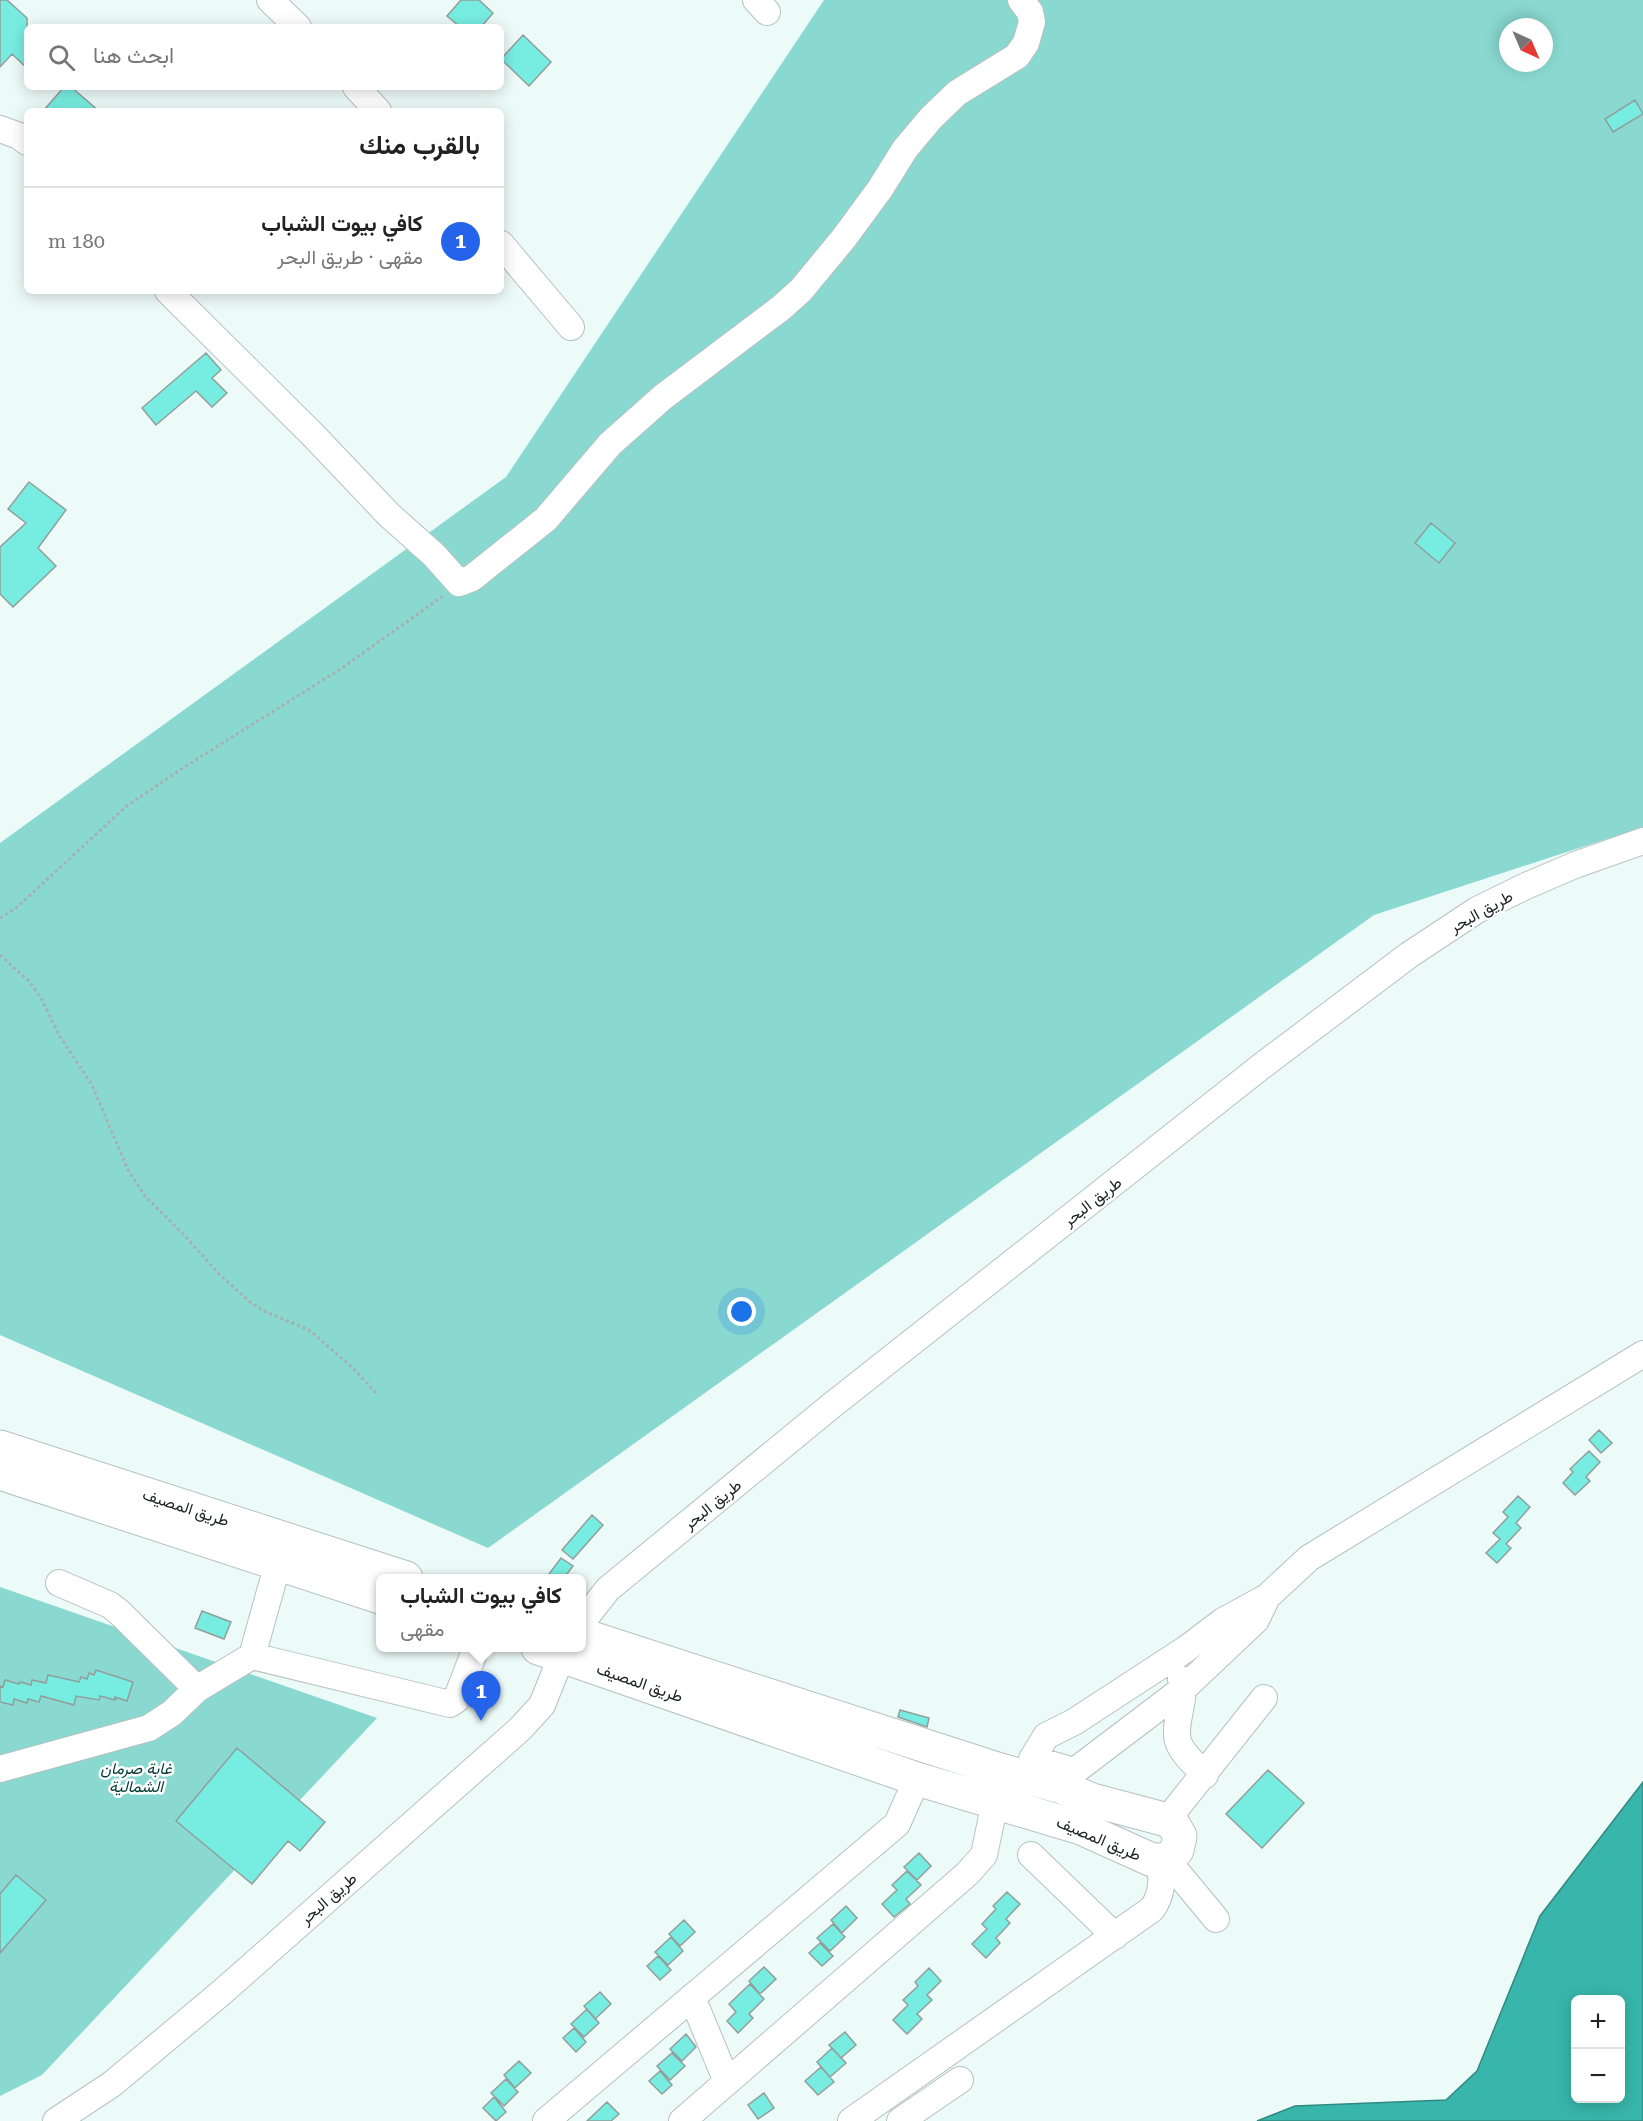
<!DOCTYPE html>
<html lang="ar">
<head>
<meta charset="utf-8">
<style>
	body { margin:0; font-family:"Roboto Serif",Vazirmatn,serif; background:#f6f6f6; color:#222; direction:rtl }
	.controls { position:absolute; right:18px; bottom:18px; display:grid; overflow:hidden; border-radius:9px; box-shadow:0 3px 15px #0003 }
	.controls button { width:54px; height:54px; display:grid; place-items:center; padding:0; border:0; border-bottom:2px solid #e0e0e0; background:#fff; color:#222; font:30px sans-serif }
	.compass { position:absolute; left:1499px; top:18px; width:54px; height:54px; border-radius:50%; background:#fff; box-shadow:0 3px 15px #0003; rotate:136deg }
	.you { position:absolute; left:742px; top:1312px; width:21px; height:21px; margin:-15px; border:4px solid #fff; border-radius:50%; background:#1a73e8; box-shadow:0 0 0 9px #1a73e833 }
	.badge { display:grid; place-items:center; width:39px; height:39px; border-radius:50%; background:#2563eb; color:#fff; font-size:20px; font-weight:700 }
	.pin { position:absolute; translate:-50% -50px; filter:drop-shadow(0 2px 3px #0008) }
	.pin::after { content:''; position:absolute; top:32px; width:21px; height:18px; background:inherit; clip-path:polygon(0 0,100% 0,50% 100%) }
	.popup { position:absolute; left:376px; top:1574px; width:210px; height:78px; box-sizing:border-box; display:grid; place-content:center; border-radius:9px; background:#fff; filter:drop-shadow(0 2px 4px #0005); font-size:20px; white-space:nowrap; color:#767676 }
	.popup b { font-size:22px; color:#222 }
	.popup::after { content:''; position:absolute; left:50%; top:100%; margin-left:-12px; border:12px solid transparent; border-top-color:#fff }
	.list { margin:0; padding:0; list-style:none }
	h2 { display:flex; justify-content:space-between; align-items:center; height:78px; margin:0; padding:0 24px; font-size:26px }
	h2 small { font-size:20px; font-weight:400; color:#767676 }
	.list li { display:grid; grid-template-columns:39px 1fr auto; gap:18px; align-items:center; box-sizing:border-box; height:108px; padding:0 24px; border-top:2px solid #e0e0e0 }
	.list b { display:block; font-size:22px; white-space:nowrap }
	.list p { margin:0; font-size:20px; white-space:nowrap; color:#767676 }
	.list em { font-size:20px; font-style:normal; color:#767676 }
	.icon { flex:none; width:33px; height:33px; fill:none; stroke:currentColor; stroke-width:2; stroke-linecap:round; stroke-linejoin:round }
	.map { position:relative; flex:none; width:1643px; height:2121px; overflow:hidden; direction:ltr }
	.search { position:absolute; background:#fff; box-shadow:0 3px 15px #0003; left:24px; top:24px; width:480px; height:66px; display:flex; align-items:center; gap:15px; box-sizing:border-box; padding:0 21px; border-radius:9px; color:#767676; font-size:22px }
	.panel { position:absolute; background:#fff; box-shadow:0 3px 15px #0003; left:24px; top:108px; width:480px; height:186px; border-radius:9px; direction:rtl }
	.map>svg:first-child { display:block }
	.green { fill:#8ad9d0; fill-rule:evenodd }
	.water { fill:#38b6ab; stroke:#318a82; stroke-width:1.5; fill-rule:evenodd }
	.building { fill:#77ede1; stroke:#919e9c; stroke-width:1.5 }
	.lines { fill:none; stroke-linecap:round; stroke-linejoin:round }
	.minor-casing { stroke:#b4c2c0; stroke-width:28 }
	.major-casing { stroke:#b4c2c0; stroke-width:35 }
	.path { stroke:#a6b1af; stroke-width:3; stroke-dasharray:3 3; stroke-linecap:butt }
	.minor { stroke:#fff; stroke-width:26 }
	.major { stroke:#fff; stroke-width:33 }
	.labels { text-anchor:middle; stroke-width:5; stroke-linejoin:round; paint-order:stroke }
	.street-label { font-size:16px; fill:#202524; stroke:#fff }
	.park-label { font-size:16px; font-style:italic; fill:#003934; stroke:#fff }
</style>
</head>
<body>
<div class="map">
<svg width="1643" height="2121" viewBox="0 0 1643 2121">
	<rect width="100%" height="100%" fill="#ecfaf8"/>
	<path class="green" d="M824 0H1643V827L1374 915 488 1548 0 1335V843L506 477ZM1508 27H1544V63H1508Z
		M0 1587 377 1718 42 2075 0 2096Z"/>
	<path class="water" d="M1643 1782V2121H1257L1295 2106 1446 2100 1477 2071 1540 1916ZM1576 2000H1620V2098H1576Z"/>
	<path class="building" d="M0 0H7L27 18V68L12 54 0 67Z
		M461 0H479L493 13 481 27H460L447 16Z
		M523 35 551 62 529 86 501 59Z
		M64 87H71L99 111H43Z
		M1635 100 1643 114 1613 132 1605 119Z
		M206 353 221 370 212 378 227 393 212 407 196 391 156 425 142 408Z
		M29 482 66 510 38 548 56 566 13 607 0 594V547L26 523 8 509Z
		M1431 523 1455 543 1439 563 1415 543Z
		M1599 1430 1612 1443 1601 1453 1589 1440Z
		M1589 1451 1600 1462 1586 1477 1590 1481 1575 1495 1563 1483 1573 1472 1570 1469Z
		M1518 1496 1530 1507 1516 1523 1521 1528 1506 1544 1511 1548 1497 1563 1486 1553 1500 1539 1493 1533 1508 1517 1503 1512Z
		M592 1515 603 1525 573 1559 562 1550Z
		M561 1558 573 1566 564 1578H546Z
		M202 1611 231 1622 224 1639 195 1628Z
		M96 1670 133 1682 127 1701 115 1697V1700L100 1696 99 1700 76 1696 74 1705 41 1696 39 1702 28 1699 27 1703 14 1699 13 1705 0 1702V1686L3 1687 5 1680 19 1684 20 1682 31 1685 32 1680 46 1683 48 1675 79 1682 81 1677 87 1679 89 1673 94 1675Z
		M900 1710 929 1718 927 1727 898 1717Z
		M237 1748 325 1822 300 1851 288 1841 252 1884 176 1821Z
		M1268 1770 1304 1803 1262 1848 1226 1814Z
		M919 1853 931 1866 917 1880 904 1867Z
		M907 1871 921 1885 906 1899 910 1904 894 1917 882 1904 897 1890 892 1885Z
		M16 1875 46 1900 0 1953V1894Z
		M1007 1892 1020 1904 1006 1919 1010 1923 996 1938 1000 1943 986 1958 972 1944 987 1929 982 1924 996 1909 993 1906Z
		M846 1906 857 1918 842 1933 831 1920Z
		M684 1920 695 1932 680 1946 669 1934Z
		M833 1924 845 1937 830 1951 817 1938Z
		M671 1937 683 1951 668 1965 655 1952Z
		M820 1943 833 1956 822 1966 809 1953Z
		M658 1956 671 1970 660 1980 647 1966Z
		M764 1967 776 1979 760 1994 749 1981Z
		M929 1968 941 1981 927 1995 932 2000 917 2014 922 2019 907 2034 893 2020 908 2005 903 2000 918 1986 915 1982Z
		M750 1984 764 1999 749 2014 753 2018 738 2033 727 2021 736 2012 729 2004Z
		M600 1992 611 2004 595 2019 584 2006Z
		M587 2009 599 2023 584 2037 571 2024Z
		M574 2028 586 2042 576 2052 563 2038Z
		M845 2032 856 2045 841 2058 829 2045Z
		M686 2034 696 2047 682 2061 670 2049Z
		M832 2048 846 2063 830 2077 817 2062Z
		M672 2053 685 2066 670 2080 657 2066Z
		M519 2061 531 2073 515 2088 504 2075Z
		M821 2067 834 2082 818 2095 805 2081Z
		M660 2071 672 2085 662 2094 649 2081Z
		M506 2079 518 2092 504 2106 491 2093Z
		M764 2093 774 2108 758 2119 748 2105Z
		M494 2097 506 2112 496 2121 483 2108Z
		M607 2102 619 2114 611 2121H587Z"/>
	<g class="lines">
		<g class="minor-casing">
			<path id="minor" d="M270 0 298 27
				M756 0 767 12
				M356 87 378 111
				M0 129 19 136 27 142
				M501 244 571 327
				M168 291 313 435 389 515 434 555 459 583 472 578 546 519 610 444 663 397 781 308 801 290 844 238 880 189 905 149 931 118 957 93 1017 56 1026 43 1032 22 1030 12 1021 0
				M278 1563 252 1656 450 1704 456 1700 476 1648
				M59 1583 110 1605 119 1612 197 1689 252 1656
				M1267 1597 1256 1620 1184 1688 1080 1767 1074 1771 1032 1759 1046 1736 1074 1722 1186 1649 1223 1621 1267 1597 1309 1558 1643 1354
				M582 1622 608 1589 831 1406 1263 1065 1409 955 1477 910 1526 886 1575 865 1643 841
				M1181 1679C1187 1699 1173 1723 1178 1741 1182 1754 1196 1765 1205 1775
				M0 1769 149 1728 172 1713 197 1689
				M1167 1820 1264 1698
				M1031 1855 1115 1936
				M1167 1860 1216 1919
				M692 1997 727 2082
				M56 2121 112 2084 221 1993 520 1729 542 1705 562 1655 568 1648
				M546 2121 897 1824 917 1779
				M682 2121 967 1874 984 1855 995 1802
				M851 2121 1152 1909C1163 1894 1162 1879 1160 1861
				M900 2121 960 2080"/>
		</g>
		<g class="major-casing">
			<path id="major" d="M0 1447 406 1578
				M0 1473 380 1597
				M538 1648 917 1779 1081 1828 1152 1860H1167L1177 1850 1180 1836 1173 1824 1167 1820 1092 1800 1062 1787 1000 1770 582 1635"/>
		</g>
		<path class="path" d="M0 918 16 908 128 805 186 766 339 670 443 596
			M0 955 29 981 41 998 59 1035 92 1085 128 1170 145 1196 184 1235 218 1273 250 1302 266 1312 309 1330 352 1367 377 1394"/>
		<use href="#minor" class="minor"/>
		<use href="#major" class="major"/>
	</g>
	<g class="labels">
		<g class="street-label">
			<text transform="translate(1481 911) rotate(-29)" y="6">طريق البحر</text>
			<text transform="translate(1092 1201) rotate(-38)" y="6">طريق البحر</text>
			<text transform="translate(712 1504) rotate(-39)" y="6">طريق البحر</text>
			<text transform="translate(186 1507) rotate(18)" y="6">طريق المصيف</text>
			<text transform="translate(640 1682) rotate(19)" y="6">طريق المصيف</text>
			<text transform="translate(1099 1838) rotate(23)" y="6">طريق المصيف</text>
			<text transform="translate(328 1898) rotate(-41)" y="6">طريق البحر</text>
		</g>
		<g class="park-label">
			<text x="136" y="1774">غابة صرمان<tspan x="136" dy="18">الشمالية</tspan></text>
		</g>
	</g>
</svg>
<div class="controls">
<button>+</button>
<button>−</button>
</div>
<svg class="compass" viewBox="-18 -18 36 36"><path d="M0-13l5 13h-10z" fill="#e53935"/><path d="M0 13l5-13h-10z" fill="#767676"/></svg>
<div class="you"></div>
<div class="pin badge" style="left:481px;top:1721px">1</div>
<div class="popup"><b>كافي بيوت الشباب</b>مقهى</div>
<div class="search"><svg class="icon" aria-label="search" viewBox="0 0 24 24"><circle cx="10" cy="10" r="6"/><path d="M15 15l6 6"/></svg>ابحث هنا</div>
<section class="panel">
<h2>بالقرب منك<small></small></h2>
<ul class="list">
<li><span class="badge">1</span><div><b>كافي بيوت الشباب</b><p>مقهى · طريق البحر</p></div><em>180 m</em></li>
</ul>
</section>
</div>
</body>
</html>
